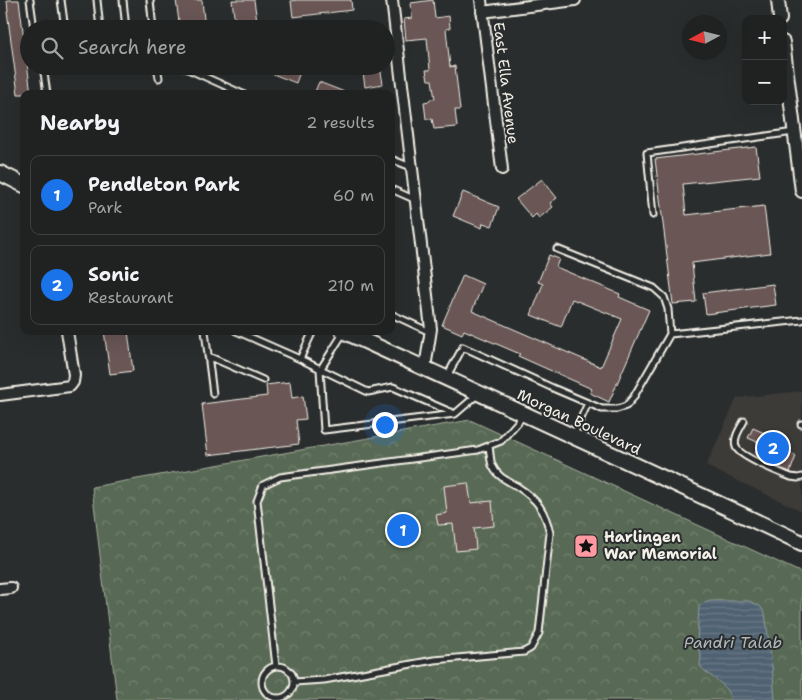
<!DOCTYPE html>
<html lang="en">
<head>
<meta charset="utf-8">
<style>
	body { margin:0; font-family:"Shantell Sans",sans-serif; background:#2d2f2f; color:#f1f3f6 }
	.controls { position:absolute; right:15px; top:15px; display:grid; overflow:hidden; border-radius:10px; box-shadow:0 5px 20px #0002 }
	.controls button { width:45px; height:45px; display:grid; place-items:center; padding:0; border:0; border-bottom:1px solid #3d3f40; background:#202222; color:#f1f3f6; font:25px sans-serif }
	.compass { position:absolute; left:682px; top:15px; width:45px; height:45px; border-radius:50%; background:#202222; box-shadow:0 5px 20px #0002; rotate:263deg }
	.you { position:absolute; left:384px; top:424px; width:18px; height:18px; margin:-12px; border:4px solid #fff; border-radius:50%; background:#1a73e8; box-shadow:0 0 0 8px #1a73e833 }
	.badge { display:grid; place-items:center; width:32px; height:32px; border-radius:50%; background:#1a73e8; color:#fff; font-size:16px; font-weight:700 }
	.pin { position:absolute; translate:-50% -50%; border:2px solid #fff; box-shadow:0 1px 5px #0006 }
	.list { margin:0; padding:0; list-style:none }
	h2 { display:flex; justify-content:space-between; align-items:center; height:65px; margin:0; padding:0 20px; font-size:21px }
	h2 small { font-size:16px; font-weight:400; color:#a2a4a5 }
	.list li { display:grid; grid-template-columns:32px 1fr auto; gap:15px; align-items:center; box-sizing:border-box; height:80px; margin:0 10px 10px; padding:0 10px; border:1px solid #3d3f40; border-radius:10px }
	.list b { display:block; font-size:19px; white-space:nowrap }
	.list p { margin:0; font-size:16px; white-space:nowrap; color:#a2a4a5 }
	.list em { font-size:16px; font-style:normal; color:#a2a4a5 }
	.icon { flex:none; width:28px; height:28px; fill:none; stroke:currentColor; stroke-width:2; stroke-linecap:round; stroke-linejoin:round }
	.map { position:relative; flex:none; width:802px; height:700px; overflow:hidden }
	.search { position:absolute; background:#202222; box-shadow:0 5px 20px #0002; left:20px; top:20px; width:375px; height:55px; display:flex; align-items:center; gap:12px; box-sizing:border-box; padding:0 18px; border-radius:28px; color:#a2a4a5; font-size:19px }
	.panel { position:absolute; background:#202222; box-shadow:0 5px 20px #0002; left:20px; top:90px; width:375px; height:245px; border-radius:10px }
	.map>svg:first-child { display:block }
	.built { fill:#3d3a39 }
	.park { fill:url(#park-crowns); stroke:#a6ae9e }
	.water { fill:url(#water-rules); stroke:#929ba1 }
	.building { fill:#695754; stroke:#f4f1e8 }
	.lines { fill:none; stroke-linecap:round; stroke-linejoin:round }
	.service-casing { stroke:#f4f1e8; stroke-width:9 }
	.minor-casing { stroke:#f4f1e8; stroke-width:14 }
	.tertiary-casing { stroke:#f4f1e8; stroke-width:16 }
	.secondary-casing { stroke:#f4f1e8; stroke-width:18 }
	.service { stroke:#2a2d2e; stroke-width:5 }
	.minor { stroke:#2a2d2e; stroke-width:10 }
	.tertiary { stroke:#2a2d2e; stroke-width:12 }
	.secondary { stroke:#2a2d2e; stroke-width:14 }
	.labels { text-anchor:middle; stroke-width:4; stroke-linejoin:round; paint-order:stroke }
	.street-label { font-size:15px; fill:#f4f1e8; stroke:#2a2d2e }
	.poi-label { font-size:15px; font-weight:bold; fill:#f4f1e8; stroke:#2a2d2e; text-anchor:start }
	.water-label { font-size:16px; font-style:italic; fill:#b2b8b9; stroke:#2a2d2e }
</style>
</head>
<body>
<div class="map">
<svg width="802" height="700" viewBox="0 0 802 700">
	<defs>
		<pattern id="park-crowns" width="20" height="18" patternUnits="userSpaceOnUse" patternTransform="scale(1.25)"><rect width="20" height="18" fill="#586a54"/><path d="M2 6a3 3 0 1 1 6 0M12 15a3 3 0 1 1 6 0" fill="none" stroke="#71806d"/></pattern>
		<pattern id="water-rules" width="6" height="5" patternUnits="userSpaceOnUse" patternTransform="scale(1.25)"><rect width="6" height="5" fill="#506272"/><path d="M0 2.5h6" fill="none" stroke="#6a7986"/></pattern>
	</defs>
	<rect width="100%" height="100%" fill="#2a2d2e"/>
	<filter id="ink" filterUnits="userSpaceOnUse"><feTurbulence type="fractalNoise" baseFrequency=".02" numOctaves="2"/><feDisplacementMap in="SourceGraphic" scale="10" xChannelSelector="R" yChannelSelector="G"/><feConvolveMatrix kernelMatrix="1 2 1 2 8 2 1 2 1" color-interpolation-filters="sRGB"/></filter>
	<g filter="url(#ink)">
		<path class="built" d="M802 391V511L706 466 737 398Z"/>
		<path class="park" d="M470 420 802 573V700H117L92 487Z"/>
		<path class="water" d="M710 601H749L760 606 765 613 772 666 775 700H731C725 680 712 680 700 666L701 656 697 645 699 606 704 603Z"/>
		<path class="building" d="M7 0H19L31 94H18L7 11H8Z
			M176 0H202L205 29H180Z
			M232 0H254L257 21 235 24Z
			M297 0H351L352 10 293 17 291 1Z
			M433 0 435 18 449 16 450 28 446 29 450 67 455 66 460 110H455L457 127 434 129 432 119H426L424 102 430 101V99H435L432 80H428L426 70H430L427 38 406 40 404 19 412 18 411 3Z
			M255 66H302L296 83 255 67Z
			M362 66H380L383 84 365 87Z
			M319 82 347 93V94H314Z
			M756 147 760 176 683 184 686 215 764 206 770 253 692 263 696 302 673 304 655 159Z
			M542 179 557 198 550 203 553 207 539 218 536 214 532 218 516 199Z
			M463 192 499 207 492 226 483 223 482 228 453 216Z
			M549 255 559 259 556 267 620 294 619 297 649 310 609 402 590 393 592 389 518 356 520 354 464 330 462 334 442 325 463 275 483 284 472 311 601 367 622 319 572 299 561 327 531 315 543 284 538 282Z
			M773 284 776 305 706 314 703 293Z
			M104 331H128L133 371 110 374Z
			M290 382 292 398 303 396 306 419 296 420 299 444 208 455 202 404 267 396 266 385Z
			M753 428 789 444 788 452 796 456 790 472 780 468 781 465 755 454 760 443 748 438Z
			M468 483 471 503 492 501 494 526 474 528 476 549 456 551 453 524 438 525 436 515 447 513 444 486Z"/>
		<g class="lines">
			<g class="service-casing">
				<path id="service" d="M30 0 34 29
					M61 0 65 29
					M97 0 100 29
					M123 0 126 29
					M150 0 153 29
					M43 66 47 94
					M157 66 159 78
					M181 66 243 94
					M391 159 411 167
					M391 189 416 200
					M653 215 647 153 794 132
					M391 314 430 332
					M205 331 213 394
					M236 331 300 359 368 392 393 387 455 414 477 395
					M344 332 320 370 324 430 455 414
					M670 334 802 320
					M208 356 263 380
					M300 359 313 331
					M446 378 463 347 555 389 602 409H617L626 406 633 398 670 334 668 309 664 297 654 288 557 249
					M744 421C740 429 733 438 736 447 740 457 779 472 791 477L798 478 802 477
					M801 424H802
					M574 434 588 403
					M276 666 257 501 263 485 280 477 478 450 501 441 524 415
					M262 682a16 16 0 1 1 32 0a16 16 0 1 1-32 0Z
					M294 682 324 680 434 660 524 652 531 648 539 633 550 533C545 511 538 500 518 487 508 481 497 477 492 465 490 459 490 452 489 446"/>
			</g>
			<g class="minor-casing">
				<path id="minor" d="M392 0 431 329 425 368
					M481 0 502 169
					M482 12 575 0
					M0 395 70 386 73 382 74 375 67 331
					M0 589 11 588"/>
			</g>
			<g class="tertiary-casing">
				<path id="tertiary" d="M778 0 780 19
					M783 42 802 191"/>
			</g>
			<g class="secondary-casing">
				<path id="secondary" d="M0 173 24 185
					M343 331C496 401 650 471 802 543"/>
			</g>
			<use href="#service" class="service"/>
			<use href="#minor" class="minor"/>
			<use href="#tertiary" class="tertiary"/>
			<use href="#secondary" class="secondary"/>
		</g>
	</g>
	<defs>
		<g id="sight-square" transform="scale(1.25)"><rect x="-9" y="-9" width="18" height="18" rx="4" fill="#ff9aa2" stroke="#2a2d2e"/><path d="M0-6L1.8-2.2L6-1.7L2.9 1.2L3.7 5.4L0 3.3L-3.7 5.4L-2.9 1.2L-6-1.7L-1.8-2.2Z" fill="#111"/></g>
	</defs>
	<g fill-rule="evenodd">
		<use href="#sight-square" x="586" y="546"/>
	</g>
	<g class="labels">
		<g class="street-label">
			<text transform="translate(506 83) rotate(83)" y="5">East Ella Avenue</text>
			<text transform="translate(579 422) rotate(25)" y="5">Morgan Boulevard</text>
		</g>
		<g class="poi-label">
			<text x="604" y="542">Harlingen<tspan x="604" dy="17">War Memorial</tspan></text>
		</g>
		<g class="water-label">
			<text x="733" y="648">Pandri Talab</text>
		</g>
	</g>
</svg>
<div class="controls">
<button>+</button>
<button>−</button>
</div>
<svg class="compass" viewBox="-18 -18 36 36"><path d="M0-13l5 13h-10z" fill="#e53935"/><path d="M0 13l5-13h-10z" fill="#a2a4a5"/></svg>
<div class="you"></div>
<div class="pin badge" style="left:403px;top:530px">1</div>
<div class="pin badge" style="left:773px;top:448px">2</div>
<div class="search"><svg class="icon" aria-label="search" viewBox="0 0 24 24"><circle cx="10" cy="10" r="6"/><path d="M15 15l6 6"/></svg>Search here</div>
<section class="panel">
<h2>Nearby<small>2 results</small></h2>
<ul class="list">
<li><span class="badge">1</span><div><b>Pendleton Park</b><p>Park</p></div><em>60 m</em></li>
<li><span class="badge">2</span><div><b>Sonic</b><p>Restaurant</p></div><em>210 m</em></li>
</ul>
</section>
</div>
</body>
</html>
